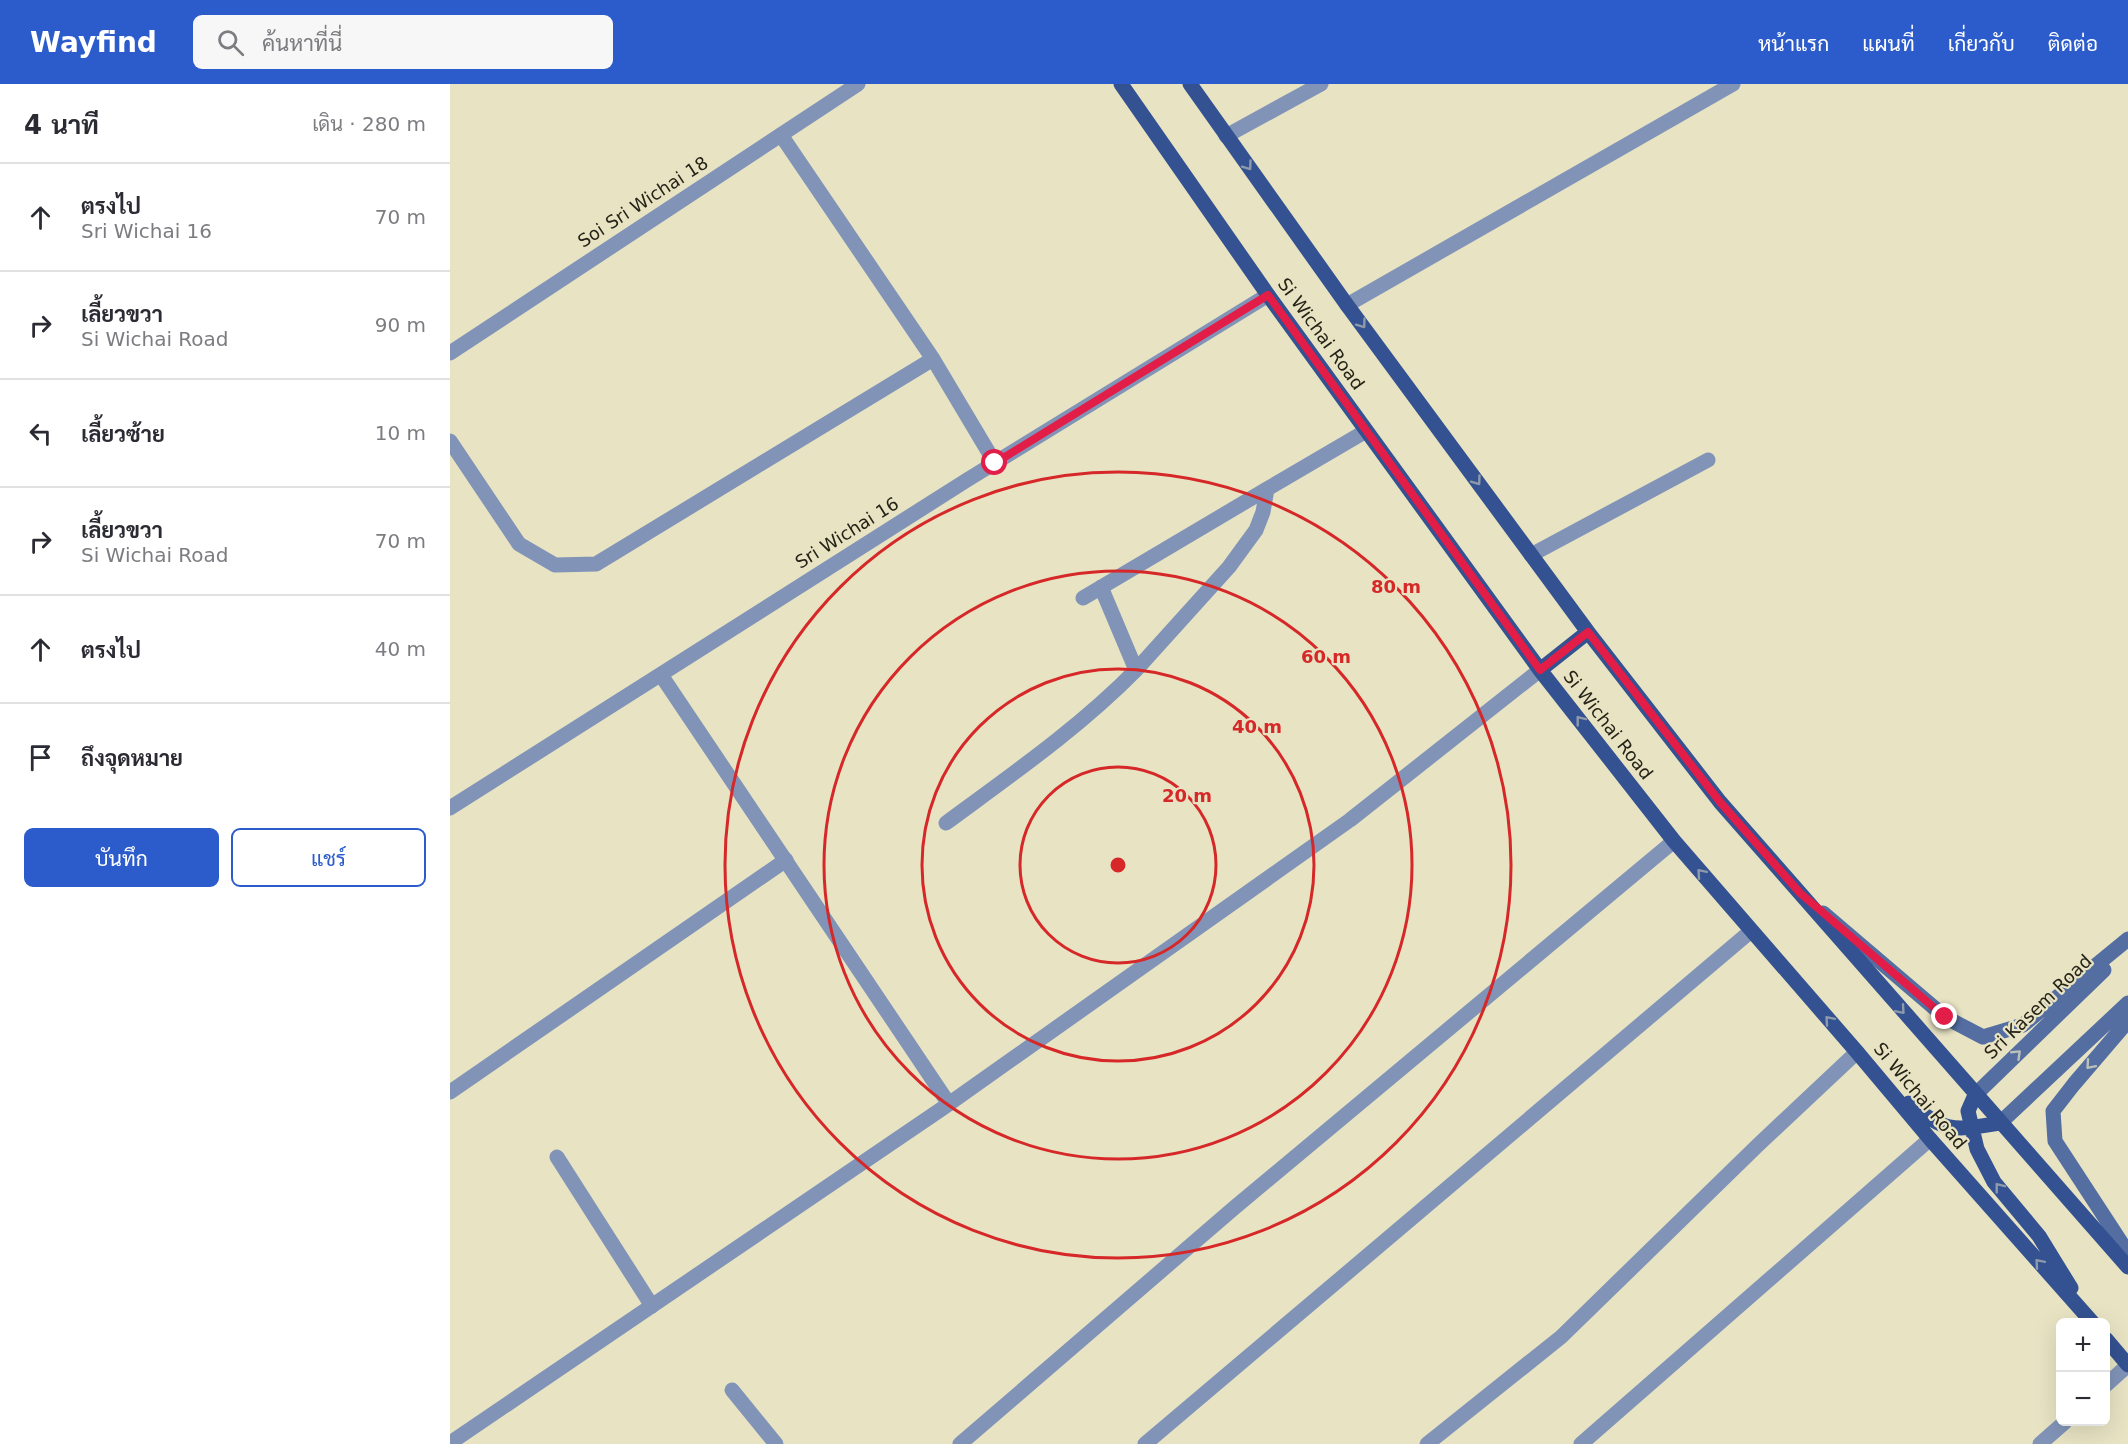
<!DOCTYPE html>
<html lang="th">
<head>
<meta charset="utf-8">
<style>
	body { margin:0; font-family:"DejaVu Sans",Sarabun,sans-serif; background:#f7f7f7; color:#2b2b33 }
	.controls { position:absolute; right:18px; bottom:18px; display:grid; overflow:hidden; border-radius:9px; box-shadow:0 6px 24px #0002 }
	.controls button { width:54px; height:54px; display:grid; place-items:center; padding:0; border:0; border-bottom:2px solid #e1e1e2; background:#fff; color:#2b2b33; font:30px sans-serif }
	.stop { position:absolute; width:18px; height:18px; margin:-14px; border:4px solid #e11d48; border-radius:50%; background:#fff }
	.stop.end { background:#e11d48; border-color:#fff; box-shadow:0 2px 6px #0008 }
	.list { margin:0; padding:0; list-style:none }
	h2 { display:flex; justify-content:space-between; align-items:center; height:78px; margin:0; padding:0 24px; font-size:26px }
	h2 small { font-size:20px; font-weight:400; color:#7c7c81 }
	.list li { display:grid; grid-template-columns:39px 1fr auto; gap:18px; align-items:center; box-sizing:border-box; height:108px; padding:0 24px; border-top:2px solid #e1e1e2 }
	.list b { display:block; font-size:22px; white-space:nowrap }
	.list p { margin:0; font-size:20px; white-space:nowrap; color:#7c7c81 }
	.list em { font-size:20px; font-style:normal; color:#7c7c81 }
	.actions { display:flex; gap:12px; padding:18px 24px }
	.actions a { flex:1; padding:14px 0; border:2px solid #2c5ccb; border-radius:9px; text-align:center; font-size:21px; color:#2c5ccb }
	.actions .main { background:#2c5ccb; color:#fff }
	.icon { flex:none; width:33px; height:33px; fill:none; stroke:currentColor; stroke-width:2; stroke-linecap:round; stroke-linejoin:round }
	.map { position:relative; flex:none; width:1678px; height:1360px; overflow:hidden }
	header { display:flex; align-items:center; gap:36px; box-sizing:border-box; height:84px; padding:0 30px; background:#2c5ccb; color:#fff }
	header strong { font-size:28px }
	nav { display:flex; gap:33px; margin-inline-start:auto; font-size:21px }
	.search { width:420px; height:54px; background:#f7f7f7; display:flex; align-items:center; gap:15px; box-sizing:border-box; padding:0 21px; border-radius:9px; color:#7c7c81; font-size:22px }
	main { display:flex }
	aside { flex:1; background:#fff }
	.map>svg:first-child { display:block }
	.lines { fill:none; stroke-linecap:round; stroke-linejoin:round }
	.lane { stroke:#8194b8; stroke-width:15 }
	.street { stroke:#8194b8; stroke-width:15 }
	.secondary { stroke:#546ea2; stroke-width:15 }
	.primary { stroke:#345291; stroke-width:15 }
	.oneway { stroke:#8e9aaa }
	.oneway2 { stroke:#bbc0b9 }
	.route { stroke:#e11d48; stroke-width:8 }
	.ring { fill:none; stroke:#d62828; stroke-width:3 }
	.labels { text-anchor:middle; stroke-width:4.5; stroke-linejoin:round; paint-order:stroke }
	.street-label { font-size:18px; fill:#252317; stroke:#e7e3c3 }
	.centre { fill:#d62828; stroke:#e7e3c3; stroke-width:3 }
	.ring-label { font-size:18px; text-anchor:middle; font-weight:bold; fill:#d62828; stroke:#e7e3c3; stroke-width:4.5; stroke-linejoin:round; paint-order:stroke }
</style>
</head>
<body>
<header>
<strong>Wayfind</strong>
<div class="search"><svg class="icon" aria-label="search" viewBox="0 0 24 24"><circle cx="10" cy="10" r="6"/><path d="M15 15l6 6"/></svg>ค้นหาที่นี่</div>
<nav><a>หน้าแรก</a><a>แผนที่</a><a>เกี่ยวกับ</a><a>ติดต่อ</a></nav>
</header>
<main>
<aside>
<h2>4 นาที<small>เดิน · 280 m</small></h2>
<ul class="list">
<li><svg class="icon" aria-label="ahead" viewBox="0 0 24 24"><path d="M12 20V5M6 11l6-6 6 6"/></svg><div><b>ตรงไป</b><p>Sri Wichai 16</p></div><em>70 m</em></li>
<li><svg class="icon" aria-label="right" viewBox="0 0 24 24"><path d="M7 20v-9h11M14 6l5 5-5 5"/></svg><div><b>เลี้ยวขวา</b><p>Si Wichai Road</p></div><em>90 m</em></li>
<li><svg class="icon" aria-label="left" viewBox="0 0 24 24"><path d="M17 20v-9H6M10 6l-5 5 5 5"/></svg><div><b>เลี้ยวซ้าย</b></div><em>10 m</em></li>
<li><svg class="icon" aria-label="right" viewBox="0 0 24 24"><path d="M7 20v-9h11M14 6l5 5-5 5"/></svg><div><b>เลี้ยวขวา</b><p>Si Wichai Road</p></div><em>70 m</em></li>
<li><svg class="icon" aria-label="ahead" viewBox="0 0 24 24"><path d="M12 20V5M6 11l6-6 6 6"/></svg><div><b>ตรงไป</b></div><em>40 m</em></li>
<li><svg class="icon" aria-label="arrive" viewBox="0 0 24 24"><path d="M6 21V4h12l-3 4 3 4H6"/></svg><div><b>ถึงจุดหมาย</b></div></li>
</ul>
<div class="actions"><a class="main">บันทึก</a><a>แชร์</a></div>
</aside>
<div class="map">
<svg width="1678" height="1360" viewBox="0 0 1678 1360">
	<rect width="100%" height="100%" fill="#e7e3c3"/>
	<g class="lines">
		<path class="lane" d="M331 51 483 275 545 379
			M0 357 69 460 105 481 146 480 483 275
			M1081 471 1258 376
			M651 503 686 586
			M633 514 817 405
			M496 739C561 691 629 644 686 586L779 483 806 446 813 428 817 405 916 347
			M0 1008 336 776
			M107 1073 202 1222"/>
		<path class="street" d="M776 52 871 0
			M897 221 1283 0
			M0 269 408 0
			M211 591 499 1020
			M0 724 517 396 818 211
			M1656 1301 1678 1281
			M282 1306 326 1360
			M0 1359 493 1024 900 736 1090 586
			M510 1360 784 1124 1224 757
			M695 1360 1301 847
			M977 1360 1111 1253 1308 1061 1407 968
			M1131 1360 1480 1055
			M1590 1360 1615 1338"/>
		<path class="secondary" d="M1373 829 1495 933 1533 953 1573 941 1678 855
			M1678 937 1624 1000 1603 1027 1605 1057 1678 1169
			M1525 1011 1654 886
			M1550 1039 1678 919"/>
		<path class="primary" d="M671 0 818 211 1090 586 1224 757 1407 968 1480 1055 1642 1238
			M740 0 897 221 1138 548 1270 718 1678 1183
			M1090 586 1138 548
			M1525 1011 1518 1027 1527 1065 1544 1098 1589 1152 1621 1204
			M1459 1019C1496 1050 1505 1046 1550 1039
			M1656 1255 1678 1281"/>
	</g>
	<defs><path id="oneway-chevron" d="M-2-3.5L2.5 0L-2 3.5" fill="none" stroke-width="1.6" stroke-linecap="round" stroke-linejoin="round" transform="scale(1.5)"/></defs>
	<g class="oneway">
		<use href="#oneway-chevron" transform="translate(798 82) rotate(54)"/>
		<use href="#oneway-chevron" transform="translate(912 240) rotate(54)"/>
		<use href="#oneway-chevron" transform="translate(1027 397) rotate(54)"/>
		<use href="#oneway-chevron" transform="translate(1130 636) rotate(-128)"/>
		<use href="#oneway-chevron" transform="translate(1251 789) rotate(-131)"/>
		<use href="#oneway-chevron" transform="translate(1451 926) rotate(49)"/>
		<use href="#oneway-chevron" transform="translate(1379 936) rotate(-131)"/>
		<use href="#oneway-chevron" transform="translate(1549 1103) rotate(-128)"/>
		<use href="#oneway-chevron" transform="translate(1589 1179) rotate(-131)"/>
	</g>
	<g class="oneway2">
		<use href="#oneway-chevron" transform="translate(1567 970) rotate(-44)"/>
		<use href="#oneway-chevron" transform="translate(1640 981) rotate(131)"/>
	</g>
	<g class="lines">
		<path class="route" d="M545 379 818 211 1090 586 1138 548 1270 718 1350 809 1495 933"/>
	</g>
	<g class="ring">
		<circle cx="668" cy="781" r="98"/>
		<circle cx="668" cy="781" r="196"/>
		<circle cx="668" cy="781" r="294"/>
		<circle cx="668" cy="781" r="393"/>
	</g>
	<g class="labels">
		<g class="street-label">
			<text transform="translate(193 118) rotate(-33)" y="6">Soi Sri Wichai 18</text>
			<text transform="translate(871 250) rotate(54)" y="6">Si Wichai Road</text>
			<text transform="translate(397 449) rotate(-32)" y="6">Sri Wichai 16</text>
			<text transform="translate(1158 641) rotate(52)" y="6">Si Wichai Road</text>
			<text transform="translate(1588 923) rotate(-44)" y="6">Sri Kasem Road</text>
			<text transform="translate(1470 1012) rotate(50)" y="6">Si Wichai Road</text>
		</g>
	</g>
	<circle cx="668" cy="781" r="9" class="centre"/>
	<g class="ring-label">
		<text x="946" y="509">80 m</text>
		<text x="876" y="579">60 m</text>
		<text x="807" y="649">40 m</text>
		<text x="737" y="718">20 m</text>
	</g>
</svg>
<div class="controls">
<button>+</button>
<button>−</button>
</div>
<div class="stop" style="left:545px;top:379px"></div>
<div class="stop end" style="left:1495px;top:933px"></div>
</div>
</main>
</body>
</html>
